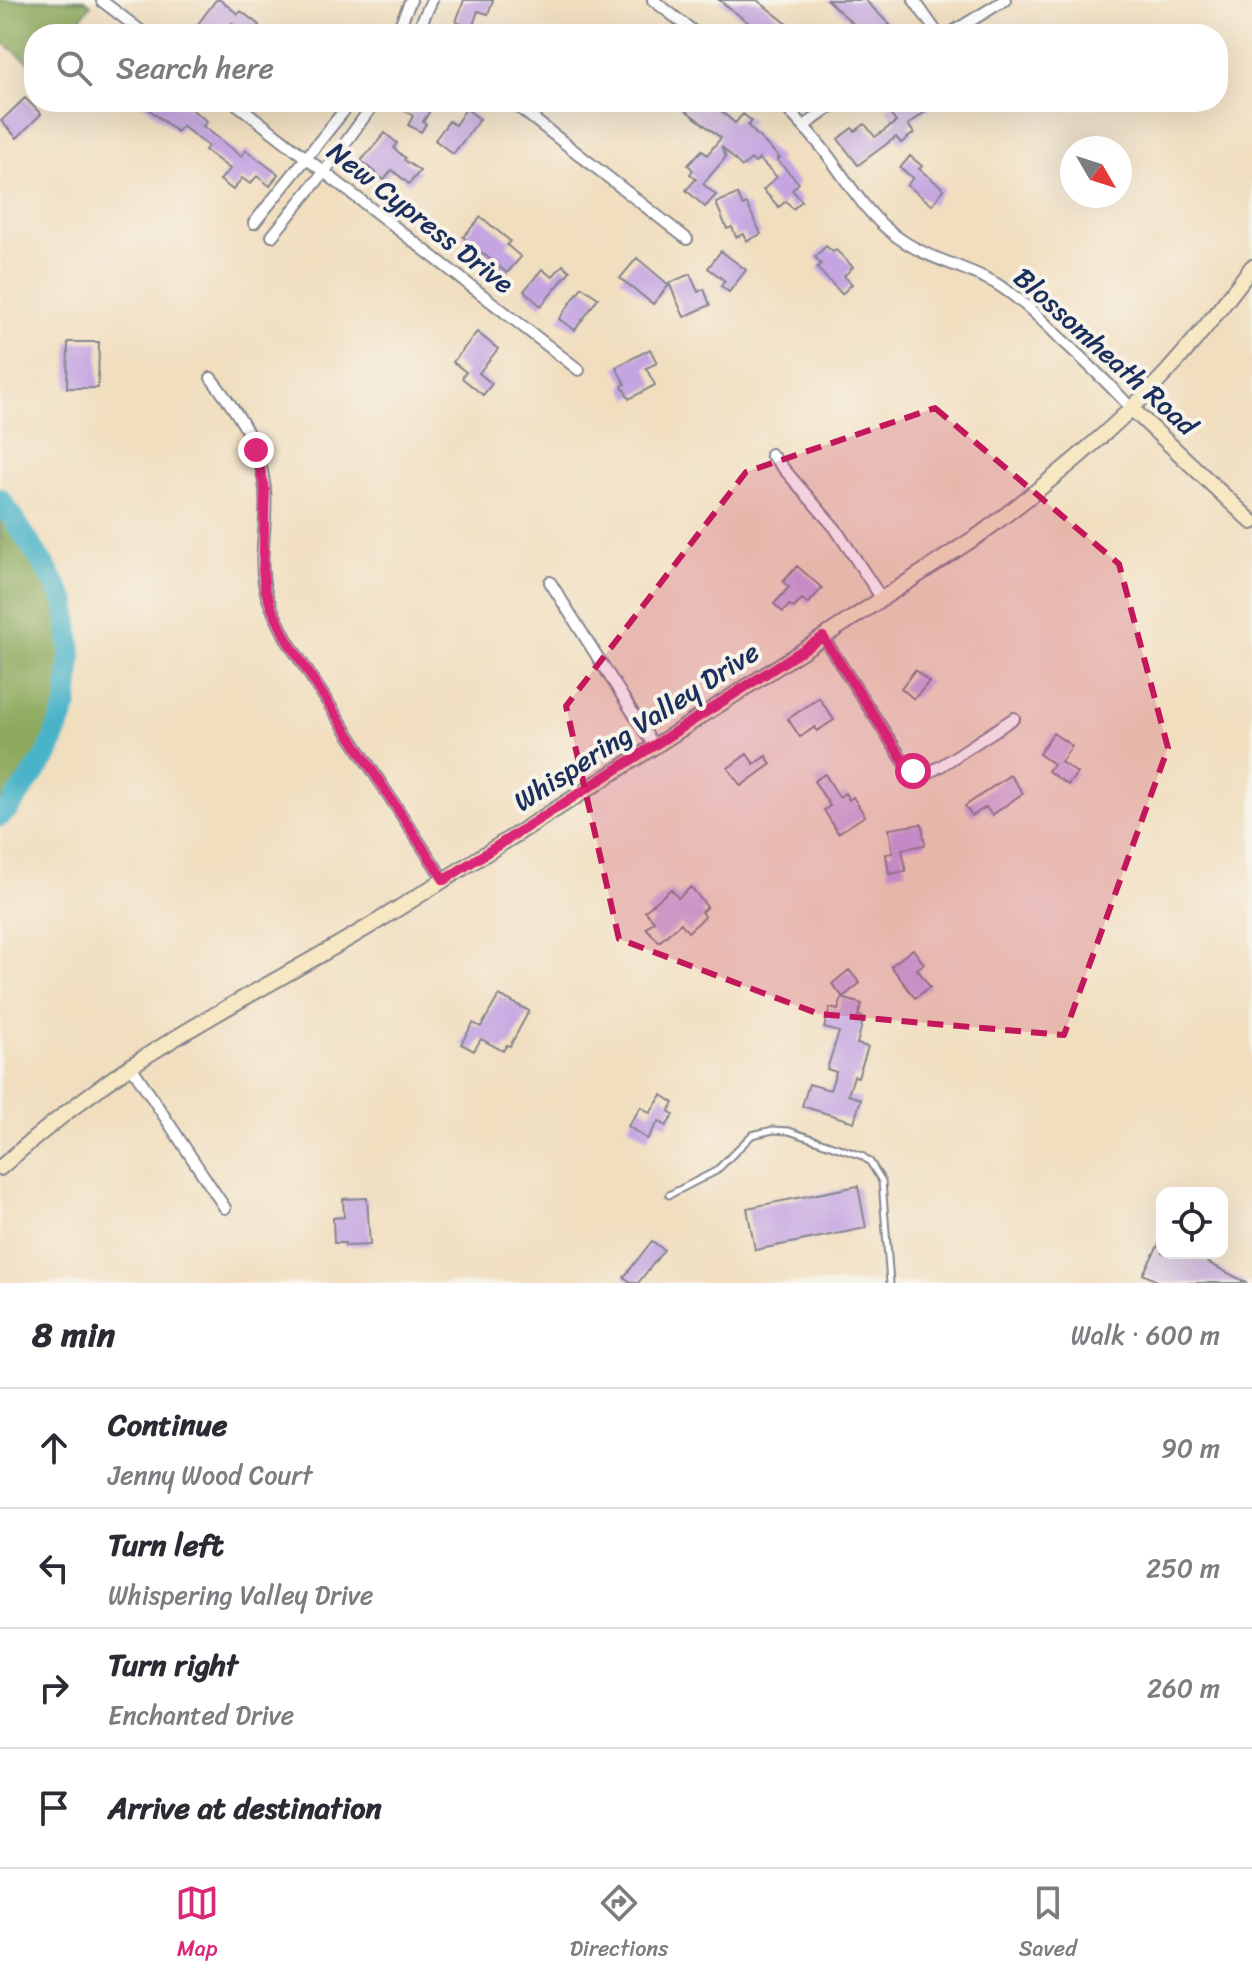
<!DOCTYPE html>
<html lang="en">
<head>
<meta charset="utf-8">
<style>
	body { margin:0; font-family:Sriracha,sans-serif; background:#f7f7f7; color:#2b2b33 }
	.controls { position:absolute; right:24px; bottom:24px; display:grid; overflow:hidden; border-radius:16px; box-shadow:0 8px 32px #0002 }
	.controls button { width:72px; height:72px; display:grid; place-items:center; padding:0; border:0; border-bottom:2px solid #e1e1e2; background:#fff; color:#2b2b33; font:40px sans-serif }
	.compass { position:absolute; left:1060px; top:136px; width:72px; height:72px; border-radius:50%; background:#fff; box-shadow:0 8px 32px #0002; rotate:129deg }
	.stop { position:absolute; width:24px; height:24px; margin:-18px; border:6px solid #db2777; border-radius:50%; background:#fff }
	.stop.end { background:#db2777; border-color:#fff; box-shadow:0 2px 8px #0008 }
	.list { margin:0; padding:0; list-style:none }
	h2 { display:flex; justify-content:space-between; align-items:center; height:104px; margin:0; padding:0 32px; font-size:34px }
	h2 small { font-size:26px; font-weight:400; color:#7c7c81 }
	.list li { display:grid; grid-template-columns:52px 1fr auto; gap:24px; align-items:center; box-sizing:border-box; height:120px; padding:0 32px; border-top:2px solid #e1e1e2 }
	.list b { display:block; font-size:30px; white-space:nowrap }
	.list p { margin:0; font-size:26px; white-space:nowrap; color:#7c7c81 }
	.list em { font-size:26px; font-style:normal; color:#7c7c81 }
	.icon { flex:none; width:44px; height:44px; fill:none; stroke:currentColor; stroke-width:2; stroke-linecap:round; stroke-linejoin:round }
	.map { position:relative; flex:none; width:1252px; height:1283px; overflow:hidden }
	.search { position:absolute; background:#fff; box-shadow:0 8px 32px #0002; left:24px; right:24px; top:24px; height:88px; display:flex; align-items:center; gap:20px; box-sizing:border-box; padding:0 28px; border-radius:32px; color:#7c7c81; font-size:30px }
	.sheet { height:584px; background:#fff }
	nav { display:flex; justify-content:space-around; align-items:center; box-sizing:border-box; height:112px; border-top:2px solid #e1e1e2; background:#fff; font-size:22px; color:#7c7c81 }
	nav a { display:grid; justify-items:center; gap:4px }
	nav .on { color:#db2777 }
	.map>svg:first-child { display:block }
	.forest { fill:#8ba85b; stroke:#536c5c; stroke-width:2 }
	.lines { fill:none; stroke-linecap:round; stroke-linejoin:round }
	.river { stroke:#4ab4c8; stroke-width:22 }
	.building { fill:#c5a5e1 }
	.lane-casing { stroke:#86868e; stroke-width:9 }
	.street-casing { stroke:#86868e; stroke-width:14 }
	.secondary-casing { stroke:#86868e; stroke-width:18 }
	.lane { stroke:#fff; stroke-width:5 }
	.street { stroke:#fff; stroke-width:10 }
	.secondary { stroke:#f7e8c3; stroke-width:14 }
	.route { stroke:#db2777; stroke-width:10 }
	.marked { fill:#c2185b; fill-opacity:0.2; stroke:#c2185b; stroke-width:6; stroke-dasharray:16 10; stroke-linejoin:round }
	.labels { text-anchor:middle; stroke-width:8; stroke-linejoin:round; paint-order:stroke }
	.street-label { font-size:28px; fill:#1b2f5e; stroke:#f7f3e8 }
</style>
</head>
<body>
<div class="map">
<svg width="1252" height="1283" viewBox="0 0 1252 1283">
	<rect width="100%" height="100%" fill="#f7f3e8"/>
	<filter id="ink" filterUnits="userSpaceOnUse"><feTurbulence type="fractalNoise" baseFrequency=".0125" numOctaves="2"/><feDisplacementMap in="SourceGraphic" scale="16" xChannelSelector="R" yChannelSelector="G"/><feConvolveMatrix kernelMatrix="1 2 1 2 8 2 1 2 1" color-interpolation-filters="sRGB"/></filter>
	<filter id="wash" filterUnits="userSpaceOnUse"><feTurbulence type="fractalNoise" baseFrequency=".006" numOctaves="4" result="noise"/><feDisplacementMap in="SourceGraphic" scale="32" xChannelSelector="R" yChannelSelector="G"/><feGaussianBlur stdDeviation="1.8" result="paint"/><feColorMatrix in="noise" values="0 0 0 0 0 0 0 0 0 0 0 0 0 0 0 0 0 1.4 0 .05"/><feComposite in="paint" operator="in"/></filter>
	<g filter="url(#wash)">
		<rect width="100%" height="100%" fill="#f1debf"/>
		<path class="forest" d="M0 0H84L91 5 68 34H34V66L0 40Z
			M0 499 46 568 66 603 71 655 67 704 48 754 8 809 0 816Z"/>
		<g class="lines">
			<path class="river" d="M0 499 46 568 66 603 71 655 67 704 48 754 8 809 0 816"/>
		</g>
		<g id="blocks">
			<path class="building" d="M216 0H220L238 14 241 11 259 25 252 34H246L232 23 223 34H200L194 29Z
				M464 0H493L488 14 478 11 472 28 456 22Z
				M719 0H757L800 34H763Z
				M827 0H865L890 25 881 34H858L853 29 856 26Z
				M25 98 41 114 17 138 1 121Z
				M140 102H182L207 121 203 126 241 156 246 150 278 174 270 186 257 176 250 184 242 178 233 190 220 180 230 169 205 150 208 146 182 126 177 132Z
				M391 102H435L423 122 426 124 421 132 408 125 413 116Z
				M675 102H718L715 106 735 123 743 114 752 121 748 126 780 158 777 160 799 183 792 190 802 201 793 209 786 201 779 207 763 190 777 177 759 159 755 163 751 159 742 167 721 146 726 157 703 184 716 195 705 207 686 190 696 179 690 174 693 170 688 165 702 150 707 155 721 138Z
				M895 102H938L908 125 914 133 901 143 896 137 858 165 838 139 852 128 855 131 865 124 875 137 896 122 886 109Z
				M466 109 480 119 453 154 435 140 449 121 455 125Z
				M385 133 397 143 394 148 405 158 404 160 420 171 409 184 392 170 384 180 361 161Z
				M910 156 922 166 919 169 944 189 932 205 907 185 913 178 900 168Z
				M737 194 743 206 747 204 761 234 747 241 744 234 736 237 732 227 727 229 716 203Z
				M481 217 510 241 507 245 521 257 507 273 463 237Z
				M826 246 833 252 836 250 853 267 844 276 852 284 842 294 817 268 821 264 815 257Z
				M721 251 746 270 729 292 721 286 725 281 708 268Z
				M637 258 669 285 653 304 620 278Z
				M563 265 570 271 541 306 524 291 542 269 552 277Z
				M690 274 698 292 704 289 710 305 684 317 669 283Z
				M582 287 598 298 575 330 559 319Z
				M477 332 498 349 479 373 492 384 483 395 462 378 466 372 453 362Z
				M68 342H99L98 388H67Z
				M650 349 657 363 646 368 655 385 629 399 622 386 625 384 616 367Z
				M797 566 822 588 808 604 802 599 794 608 789 605 783 612 774 604 789 587 783 582Z
				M915 670 929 682 914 699 901 688Z
				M819 698 834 720 817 731 815 727 800 737 788 719Z
				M1053 733 1072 746 1061 762 1077 773 1068 785 1048 771 1053 764 1039 754Z
				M747 754 754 764 766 756 771 764 741 786 728 768Z
				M825 774 839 797 845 793 849 800 853 797 865 816 838 833 824 810 830 806 814 781Z
				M1010 775 1023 793 992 815 986 807 972 816 965 806Z
				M922 824 925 845 902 849 906 871 889 874 886 854 893 853 889 829Z
				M691 887 707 907 701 912 705 917 688 932 681 923 659 942 646 928 654 921 645 911 671 889 678 898Z
				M913 949 924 964 917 969 930 987 915 998 891 966Z
				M849 970 860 983 843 997 832 984Z
				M499 995 529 1011 510 1046 507 1045 503 1051 481 1039 474 1051 461 1044 473 1023 481 1027Z
				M842 998 862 1004 858 1016 864 1017 857 1044 868 1047 858 1077 854 1076 848 1095 861 1099 854 1122 802 1106 809 1084 830 1090 836 1072 827 1069 839 1032 824 1028 830 1008 838 1010Z
				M662 1095 674 1103 669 1111 674 1115 666 1126 659 1121 647 1139 628 1126 641 1107 650 1113Z
				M858 1186 866 1228 755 1250 747 1208Z
				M367 1198 370 1245 345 1246V1243H334L333 1218 344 1217 343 1199Z
				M1162 1238V1253H1190L1247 1283H1161L1143 1274Z
				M652 1241 664 1250 638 1283H632L624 1277Z"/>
		</g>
	</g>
	<g filter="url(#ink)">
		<use href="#blocks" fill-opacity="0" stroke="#86868e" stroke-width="2"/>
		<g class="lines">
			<g class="lane-casing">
				<path id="lane" d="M669 1195 716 1171 752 1135 773 1130 789 1131 862 1156 870 1162 882 1181 890 1283"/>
			</g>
			<g class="street-casing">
				<path id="street" d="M653 0 697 34
					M914 0 938 34
					M102 1 145 34
					M396 34 411 0
					M416 34 432 0
					M949 34 1005 0
					M234 102 579 370
					M512 102 687 239
					M780 102C797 119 815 137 829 157 850 185 867 215 896 236 926 259 963 265 995 283 1020 298 1041 319 1061 339 1085 361 1109 384 1131 408
					M804 126 838 102
					M254 223 351 102
					M272 236 325 171 375 102
					M211 378C238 413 260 444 265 489 268 522 258 556 265 588 269 607 279 623 287 640L444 880
					M771 454 835 528 882 599
					M550 582 654 746
					M823 637 904 762 913 771 926 774 941 766 1014 718
					M131 1066 225 1208"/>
			</g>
			<g class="secondary-casing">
				<path id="secondary" d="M1131 408 1252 522
					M0 1168C53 1121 108 1078 169 1042 237 1000 309 963 378 921 581 795 782 665 982 533 1047 484 1112 432 1167 372 1197 339 1225 303 1252 267"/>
			</g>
			<use href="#lane" class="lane"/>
			<use href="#street" class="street"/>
			<use href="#secondary" class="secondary"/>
		</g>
	</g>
	<g class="lines" filter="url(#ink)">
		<path class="route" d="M256 450 265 490 263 571 265 589 272 609 287 640 444 880 823 637 904 762 913 771"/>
	</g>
	<path class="marked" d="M935 408 1119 564 1168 748 1064 1035 819 1014 619 939 566 706 746 472Z"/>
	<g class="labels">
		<g class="street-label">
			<text transform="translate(421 217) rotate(38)" y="10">New Cypress Drive</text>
			<text transform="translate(1106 351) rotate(42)" y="10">Blossomheath Road</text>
			<text transform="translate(636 726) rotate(-33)" y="10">Whispering Valley Drive</text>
		</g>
	</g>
</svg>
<div class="controls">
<button><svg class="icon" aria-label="locate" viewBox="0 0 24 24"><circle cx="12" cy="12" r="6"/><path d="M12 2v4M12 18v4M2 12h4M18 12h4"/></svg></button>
</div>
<svg class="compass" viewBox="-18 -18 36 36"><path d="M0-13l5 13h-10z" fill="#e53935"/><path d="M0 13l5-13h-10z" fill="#7c7c81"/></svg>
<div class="stop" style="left:913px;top:771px"></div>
<div class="stop end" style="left:256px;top:450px"></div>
<div class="search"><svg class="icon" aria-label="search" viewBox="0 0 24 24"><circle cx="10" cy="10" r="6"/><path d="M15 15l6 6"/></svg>Search here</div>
</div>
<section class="sheet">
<h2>8 min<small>Walk · 600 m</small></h2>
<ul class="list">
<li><svg class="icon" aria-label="ahead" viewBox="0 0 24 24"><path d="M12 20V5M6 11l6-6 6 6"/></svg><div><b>Continue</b><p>Jenny Wood Court</p></div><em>90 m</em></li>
<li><svg class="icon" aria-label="left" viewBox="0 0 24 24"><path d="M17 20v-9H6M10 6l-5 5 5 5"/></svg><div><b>Turn left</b><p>Whispering Valley Drive</p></div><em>250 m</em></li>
<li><svg class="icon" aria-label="right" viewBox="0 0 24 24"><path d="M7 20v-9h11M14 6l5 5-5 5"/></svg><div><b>Turn right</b><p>Enchanted Drive</p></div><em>260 m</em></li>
<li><svg class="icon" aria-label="arrive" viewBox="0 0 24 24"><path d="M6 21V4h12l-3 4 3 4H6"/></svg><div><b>Arrive at destination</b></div></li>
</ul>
</section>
<nav>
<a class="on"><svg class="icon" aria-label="map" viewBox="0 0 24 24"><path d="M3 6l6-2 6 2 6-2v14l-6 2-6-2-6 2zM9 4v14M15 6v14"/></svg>Map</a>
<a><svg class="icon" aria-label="directions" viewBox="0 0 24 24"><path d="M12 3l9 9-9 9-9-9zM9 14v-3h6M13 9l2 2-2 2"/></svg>Directions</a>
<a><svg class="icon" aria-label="saved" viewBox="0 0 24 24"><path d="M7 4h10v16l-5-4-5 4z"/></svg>Saved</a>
</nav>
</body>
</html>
